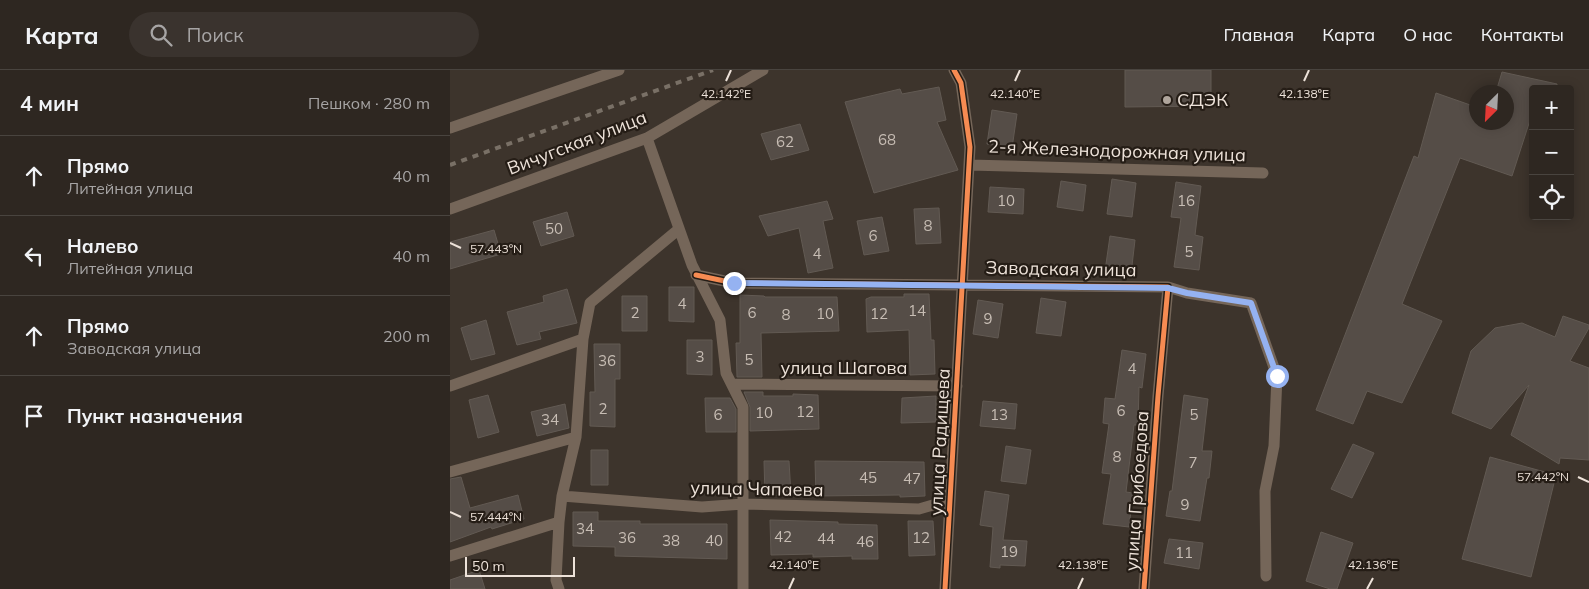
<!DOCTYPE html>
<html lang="ru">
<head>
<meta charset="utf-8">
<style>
	body { margin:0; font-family:Mulish,sans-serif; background:#3a332e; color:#f1f3f6 }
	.controls { position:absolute; right:15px; top:15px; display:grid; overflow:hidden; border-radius:5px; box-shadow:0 2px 12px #0003 }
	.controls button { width:45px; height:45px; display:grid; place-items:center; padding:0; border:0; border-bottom:1px solid #49443f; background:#2e2721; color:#f1f3f6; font:25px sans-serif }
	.compass { position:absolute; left:1019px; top:15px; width:45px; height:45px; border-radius:50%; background:#2e2721; box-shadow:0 2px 12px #0003; rotate:204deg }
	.scale { position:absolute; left:15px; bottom:12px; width:110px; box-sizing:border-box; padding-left:5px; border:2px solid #ede2d9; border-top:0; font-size:14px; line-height:18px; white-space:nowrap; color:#ede2d9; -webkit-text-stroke:4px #251d16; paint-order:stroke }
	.stop { position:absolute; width:15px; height:15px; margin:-11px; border:4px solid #95b2f1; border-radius:50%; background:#fff }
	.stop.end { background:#95b2f1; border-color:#fff; box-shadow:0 1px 5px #0008 }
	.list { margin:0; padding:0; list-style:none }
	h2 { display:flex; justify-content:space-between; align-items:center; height:65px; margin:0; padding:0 20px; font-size:21px }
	h2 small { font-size:16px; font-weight:400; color:#a7a5a5 }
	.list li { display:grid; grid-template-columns:32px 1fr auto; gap:15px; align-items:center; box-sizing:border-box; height:80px; padding:0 20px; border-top:1px solid #49443f }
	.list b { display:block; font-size:19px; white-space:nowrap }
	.list p { margin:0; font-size:16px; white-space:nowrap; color:#a7a5a5 }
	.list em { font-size:16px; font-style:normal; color:#a7a5a5 }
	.icon { flex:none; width:28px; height:28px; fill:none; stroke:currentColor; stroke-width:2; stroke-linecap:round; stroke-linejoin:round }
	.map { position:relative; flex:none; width:1139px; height:519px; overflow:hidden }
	header { display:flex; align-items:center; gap:30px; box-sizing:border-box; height:70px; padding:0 25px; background:#2e2721; border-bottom:1px solid #49443f }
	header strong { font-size:24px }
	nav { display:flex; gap:28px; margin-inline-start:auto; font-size:18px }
	.search { width:350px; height:45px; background:#3a332e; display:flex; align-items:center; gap:12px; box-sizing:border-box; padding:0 18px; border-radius:28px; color:#a7a5a5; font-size:19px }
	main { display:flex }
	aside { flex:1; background:#2e2721 }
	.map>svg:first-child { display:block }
	.building { fill:#554d47; stroke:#625a53 }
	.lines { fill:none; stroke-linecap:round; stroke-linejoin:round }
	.street { stroke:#756659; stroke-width:11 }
	.rail { stroke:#797066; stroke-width:4; stroke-dasharray:6 6; stroke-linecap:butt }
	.cycleway-casing { stroke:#251d16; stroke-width:8 }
	.cycleway { stroke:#f68b52; stroke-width:5 }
	.route { stroke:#95b2f1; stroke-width:6 }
	.ticks { fill:none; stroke:#ede2d9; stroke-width:2 }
	.poi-dot { fill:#afa59c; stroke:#251d16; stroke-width:2 }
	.labels { text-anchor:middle; stroke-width:4.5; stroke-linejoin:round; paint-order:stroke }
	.number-label { font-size:15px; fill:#c7bdb4 }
	.poi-label { font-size:18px; fill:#ede2d9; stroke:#251d16; text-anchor:start }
	.street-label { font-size:18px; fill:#ede2d9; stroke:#251d16 }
	.ticks-label { font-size:12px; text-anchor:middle; fill:#ede2d9; stroke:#251d16; stroke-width:4.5; stroke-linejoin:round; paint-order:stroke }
</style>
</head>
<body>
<header>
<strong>Карта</strong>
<div class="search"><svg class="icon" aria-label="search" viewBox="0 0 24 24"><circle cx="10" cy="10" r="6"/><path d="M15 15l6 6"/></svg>Поиск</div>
<nav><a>Главная</a><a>Карта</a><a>О нас</a><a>Контакты</a></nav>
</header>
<main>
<aside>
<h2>4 мин<small>Пешком · 280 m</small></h2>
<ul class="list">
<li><svg class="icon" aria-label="ahead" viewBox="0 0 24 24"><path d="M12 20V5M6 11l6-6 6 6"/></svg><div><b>Прямо</b><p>Литейная улица</p></div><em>40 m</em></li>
<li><svg class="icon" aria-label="left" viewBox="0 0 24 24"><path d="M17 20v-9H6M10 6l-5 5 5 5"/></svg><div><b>Налево</b><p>Литейная улица</p></div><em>40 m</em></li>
<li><svg class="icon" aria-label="ahead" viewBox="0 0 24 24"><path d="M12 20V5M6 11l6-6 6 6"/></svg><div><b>Прямо</b><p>Заводская улица</p></div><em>200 m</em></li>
<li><svg class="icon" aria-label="arrive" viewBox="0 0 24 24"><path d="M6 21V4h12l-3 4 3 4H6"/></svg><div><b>Пункт назначения</b></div></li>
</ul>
</aside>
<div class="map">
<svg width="1139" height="519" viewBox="0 0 1139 519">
	<rect width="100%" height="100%" fill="#3d342c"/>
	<path class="building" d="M675 0H761V36L675 37Z
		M1052 2 1107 14V19H1083V41L1062 106 1010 88 952 234 992 251 952 333 917 321 903 354 866 340 964 86 968 88 986 23 1026 37V52H1056V22H1046Z
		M489 17 496 50 487 52 508 100 424 123 395 32 450 19 452 24Z
		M542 40 567 44 562 78 537 74Z
		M350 54 359 80 321 90 311 64Z
		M662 109 686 113 682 147 657 144Z
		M611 111 636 115 633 141 607 137Z
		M726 112 751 116 745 165 753 167 749 200 724 197 731 148 721 147Z
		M540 117 574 119 573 144 538 142Z
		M377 131 383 149 373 151 383 198 358 203 349 158 318 166 309 146Z
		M489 138 491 173 466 174 464 139Z
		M117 142 124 166 91 176 83 152Z
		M432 147 439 181 414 185 407 151Z
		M44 160 51 184 0 199V172Z
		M660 166 685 170 681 204 655 201Z
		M219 217H244V252L219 251Z
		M117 219 127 253 89 262 91 269 67 275 57 242 94 232 93 226Z
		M454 224H479L481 270H484L485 304 460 305 459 260 417 262 416 229 421 227H454Z
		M290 225 314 226 315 227H387L389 261 311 263 312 307H287L286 273H290Z
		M172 226H197V261H172Z
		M591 228 616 232 611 266 586 263Z
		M528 230 553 234 548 268 523 264Z
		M1113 246 1139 255V258L1120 291 1139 298V390L1110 388 1109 394 1061 365 1079 315 1041 359 1002 343 1021 281 1045 258 1072 253 1105 267Z
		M36 250 45 284 21 290 11 258Z
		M237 270H262V305L237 304Z
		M144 274H170V309H165V357L140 356V322H145Z
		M672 280 696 284 692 318 689 317 688 355H684L676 422 683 423 679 457 653 454 661 404 652 403 659 354 653 353 655 328 665 329Z
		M294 322H313V326H343V324L368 325 369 359 300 361V337Z
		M38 325 49 362 28 368 19 330Z
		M734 325 758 329 752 381H762L759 408H757L750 451 716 446 720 421H722Z
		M486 326V352L451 353 452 328Z
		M255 328H280L286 339V362H256Z
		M533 331 567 334 565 359 530 356Z
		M115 334 119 358 87 366 81 342Z
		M903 374 924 383 902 428 881 419Z
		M556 376 581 380 576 414 551 411Z
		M141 380H158V415H141Z
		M1040 387 1106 405 1081 507 1012 489Z
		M314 391H339L341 425 315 426Z
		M365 391 474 392 475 426 450 427V425L366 426Z
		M11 407 20 438 68 425 74 449 42 459 41 457 0 472V409Z
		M535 421 559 425 553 470 577 471 575 496 550 495V498L540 497 543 457 530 455Z
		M123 442H148V451H190V454H277V489L165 486V477L123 476Z
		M320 450 388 452V454L427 455 428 489H402V486L363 487V484L321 485Z
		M458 451H483L485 485 459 486Z
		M871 462 903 473 887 519H880L856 511Z
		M719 469 753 473 749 499 714 493Z
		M29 500 35 519H0V510Z"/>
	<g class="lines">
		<path class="street" d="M0 58 169 0
			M197 68 242 195 270 250 276 303 293 337V519
			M519 95 813 103
			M0 139 197 68 313 0
			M246 205 284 213 718 217 708 326 694 519
			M718 217 737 223 801 233 827 306 824 376 815 421 816 506
			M282 314 507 316
			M0 316 133 269
			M0 402 126 367
			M112 426 252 437 293 434 469 439 500 430
			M0 486 109 452
			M109 519 106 510 109 452 112 426 126 367 133 269 140 233 229 159
			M495 519 520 77 511 13 504 0"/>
		<path class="rail" d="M0 95 263 0"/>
		<g class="cycleway-casing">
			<path id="cycleway" d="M246 205 284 213 718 217 708 326 694 519
				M495 519 520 77 511 13 504 0"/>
		</g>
		<use href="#cycleway" class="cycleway"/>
	</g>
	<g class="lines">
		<path class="route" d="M284 213 718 218 737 223 801 233 827 306"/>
	</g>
	<path class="ticks" d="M276 11 281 0M565 11 570 0M854 11 859 0M0 173 11 178M1128 407 1139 412M0 442 11 447M339 519 344 508M628 519 633 508M917 519 923 508"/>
	<circle class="poi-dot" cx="717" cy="30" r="5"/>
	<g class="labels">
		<g class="number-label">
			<text x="437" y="75">68</text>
			<text x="335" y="77">62</text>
			<text x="556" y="136">10</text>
			<text x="736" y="136">16</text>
			<text x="478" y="161">8</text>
			<text x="104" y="164">50</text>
			<text x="423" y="171">6</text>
			<text x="739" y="187">5</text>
			<text x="367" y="189">4</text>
			<text x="232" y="239">4</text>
			<text x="467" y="246">14</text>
			<text x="185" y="248">2</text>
			<text x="302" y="248">6</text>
			<text x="375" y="249">10</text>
			<text x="429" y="249">12</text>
			<text x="336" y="250">8</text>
			<text x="538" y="254">9</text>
			<text x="250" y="292">3</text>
			<text x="299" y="295">5</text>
			<text x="157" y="296">36</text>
			<text x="682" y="304">4</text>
			<text x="153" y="344">2</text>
			<text x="671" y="346">6</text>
			<text x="355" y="347">12</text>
			<text x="314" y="348">10</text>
			<text x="268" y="350">6</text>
			<text x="549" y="350">13</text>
			<text x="744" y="350">5</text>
			<text x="100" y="355">34</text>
			<text x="667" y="392">8</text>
			<text x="743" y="398">7</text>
			<text x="418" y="413">45</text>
			<text x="462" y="414">47</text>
			<text x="735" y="440">9</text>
			<text x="135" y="464">34</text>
			<text x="333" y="472">42</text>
			<text x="177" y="473">36</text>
			<text x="471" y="473">12</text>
			<text x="376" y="474">44</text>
			<text x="221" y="476">38</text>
			<text x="264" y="476">40</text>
			<text x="415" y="477">46</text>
			<text x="559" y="487">19</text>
			<text x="734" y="488">11</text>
		</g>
		<g class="poi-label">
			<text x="727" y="36">СДЭК</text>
		</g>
		<g class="street-label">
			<text transform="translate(127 73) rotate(-21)" y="6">Вичугская улица</text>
			<text transform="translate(667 81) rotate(2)" y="6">2-я Железнодорожная улица</text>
			<text transform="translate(611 199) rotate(1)" y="6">Заводская улица</text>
			<text x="394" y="304">улица Шагова</text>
			<text transform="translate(490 372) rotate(-87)" y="6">улица Радищева</text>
			<text transform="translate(307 419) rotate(1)" y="6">улица Чапаева</text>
			<text transform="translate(687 421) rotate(-86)" y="6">улица Грибоедова</text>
		</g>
	</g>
	<g class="ticks-label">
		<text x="565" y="28">42.140°E</text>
		<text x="276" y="28">42.142°E</text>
		<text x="854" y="28">42.138°E</text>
		<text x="46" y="183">57.443°N</text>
		<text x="1093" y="411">57.442°N</text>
		<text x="46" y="451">57.444°N</text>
		<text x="344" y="499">42.140°E</text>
		<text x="633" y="499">42.138°E</text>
		<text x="923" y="499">42.136°E</text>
	</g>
</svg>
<div class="controls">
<button>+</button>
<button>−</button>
<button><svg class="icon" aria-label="locate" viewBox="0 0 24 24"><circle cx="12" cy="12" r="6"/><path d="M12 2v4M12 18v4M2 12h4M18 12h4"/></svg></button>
</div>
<svg class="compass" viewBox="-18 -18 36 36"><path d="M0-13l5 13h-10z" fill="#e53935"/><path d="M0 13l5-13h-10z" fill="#a7a5a5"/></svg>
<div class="scale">50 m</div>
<div class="stop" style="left:827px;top:306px"></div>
<div class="stop end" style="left:284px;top:213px"></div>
</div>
</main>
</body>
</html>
